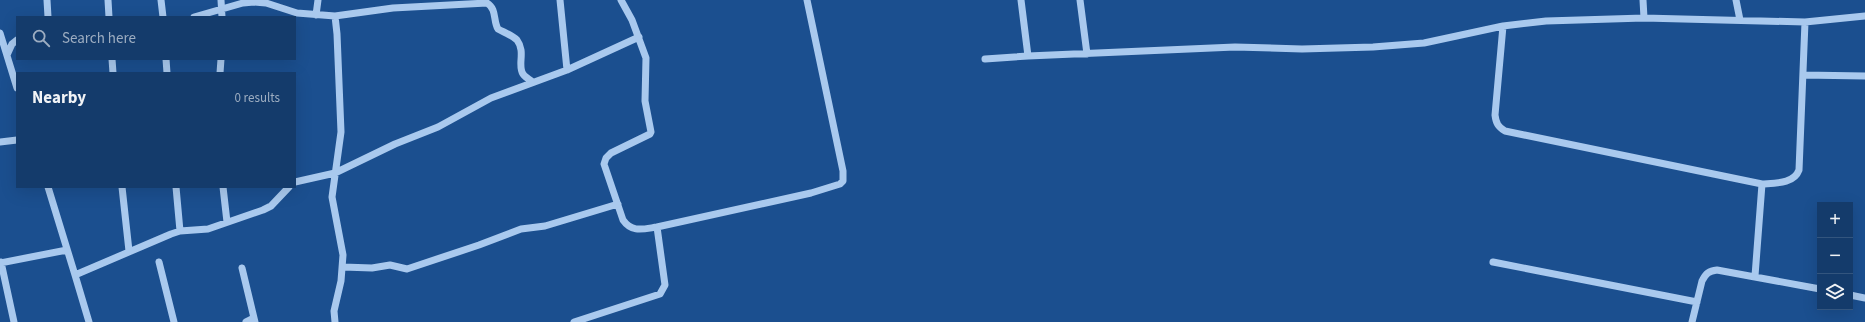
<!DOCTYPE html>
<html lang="en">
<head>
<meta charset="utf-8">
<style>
	body { margin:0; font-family:"Source Sans 3",sans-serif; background:#1d4271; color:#f1f3f6 }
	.controls { position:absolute; right:12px; bottom:12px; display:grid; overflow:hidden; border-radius:0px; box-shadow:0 4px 16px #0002 }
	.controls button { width:36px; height:36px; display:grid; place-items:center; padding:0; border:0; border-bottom:1px solid #33557e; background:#143b6b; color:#f1f3f6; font:20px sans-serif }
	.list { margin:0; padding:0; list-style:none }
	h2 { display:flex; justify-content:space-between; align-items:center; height:52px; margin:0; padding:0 16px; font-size:17px }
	h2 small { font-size:13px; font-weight:400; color:#9dadc1 }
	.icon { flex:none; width:22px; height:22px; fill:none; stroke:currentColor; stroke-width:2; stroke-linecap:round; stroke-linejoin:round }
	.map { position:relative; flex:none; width:1865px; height:322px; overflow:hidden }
	.search { position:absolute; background:#143b6b; box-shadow:0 4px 16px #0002; left:16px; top:16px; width:280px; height:44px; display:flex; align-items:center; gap:10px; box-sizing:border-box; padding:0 14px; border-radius:0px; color:#9dadc1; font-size:15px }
	.panel { position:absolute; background:#143b6b; box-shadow:0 4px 16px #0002; left:16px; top:72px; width:280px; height:116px; border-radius:0px }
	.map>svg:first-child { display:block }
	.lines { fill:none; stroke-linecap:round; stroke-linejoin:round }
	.minor { stroke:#a9c9ee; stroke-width:7 }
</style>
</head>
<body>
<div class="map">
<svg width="1865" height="322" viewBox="0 0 1865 322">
	<rect width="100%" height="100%" fill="#1b4f8f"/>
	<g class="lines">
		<path class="minor" d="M47 0 48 17
			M108 0 109 17
			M161 0 163 17
			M221 0 222 17
			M560 0 567 70
			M1021 0 1028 56
			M1080 0 1087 54
			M1643 0 1644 18
			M1736 0 1740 20
			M316 15 318 0
			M335 16 393 8 487 3C497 9 493 21 498 29 503 32 512 35 517 40 526 52 517 65 523 74 525 77 530 80 533 82
			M194 17 243 3 254 2 266 3 297 13 335 16 337 34 341 132 332 197 343 255 341 281 334 311 335 322
			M1503 26 1495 115C1496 123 1498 127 1505 131L1762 184C1775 183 1794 184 1799 170L1805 22
			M0 33 17 88
			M7 55 12 44 17 40
			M112 59 113 73
			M166 59 167 73
			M985 59 1028 56 1235 47 1302 49 1373 47 1424 43 1503 26 1546 21 1644 18 1805 22 1865 16
			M220 73 221 59
			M1803 75 1865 76
			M0 142 17 140
			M295 182 335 173 395 144 438 127 491 98 567 70 639 37
			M48 187 75 275
			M122 187 129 251
			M223 187 227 222
			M657 227 811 193 840 184 843 181V171L807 0
			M180 231 208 229 263 210 271 206 289 187
			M1 262 14 322
			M159 262 174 322
			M1493 262 1697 302
			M0 263 67 250
			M343 267 372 268 390 265 407 269 479 245 521 229 545 226 618 204
			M242 268 255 322
			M1755 276 1762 184
			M1850 295 1865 298
			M89 322 75 275 171 234 180 231 176 187
			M246 322 254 318
			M574 322 660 294 665 285 657 227C643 229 632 233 623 220L604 164 606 158 611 153 650 134 651 132 645 101 646 58 632 20 621 0
			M1692 322 1702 281C1706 273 1709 271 1717 270L1820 289"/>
	</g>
</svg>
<div class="controls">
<button>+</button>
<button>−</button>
<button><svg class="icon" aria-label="layers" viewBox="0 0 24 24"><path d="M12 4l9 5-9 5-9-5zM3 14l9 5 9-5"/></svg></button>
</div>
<div class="search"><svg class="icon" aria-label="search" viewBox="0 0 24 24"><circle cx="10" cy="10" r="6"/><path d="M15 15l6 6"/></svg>Search here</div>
<section class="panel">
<h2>Nearby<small>0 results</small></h2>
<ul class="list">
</ul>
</section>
</div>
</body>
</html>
